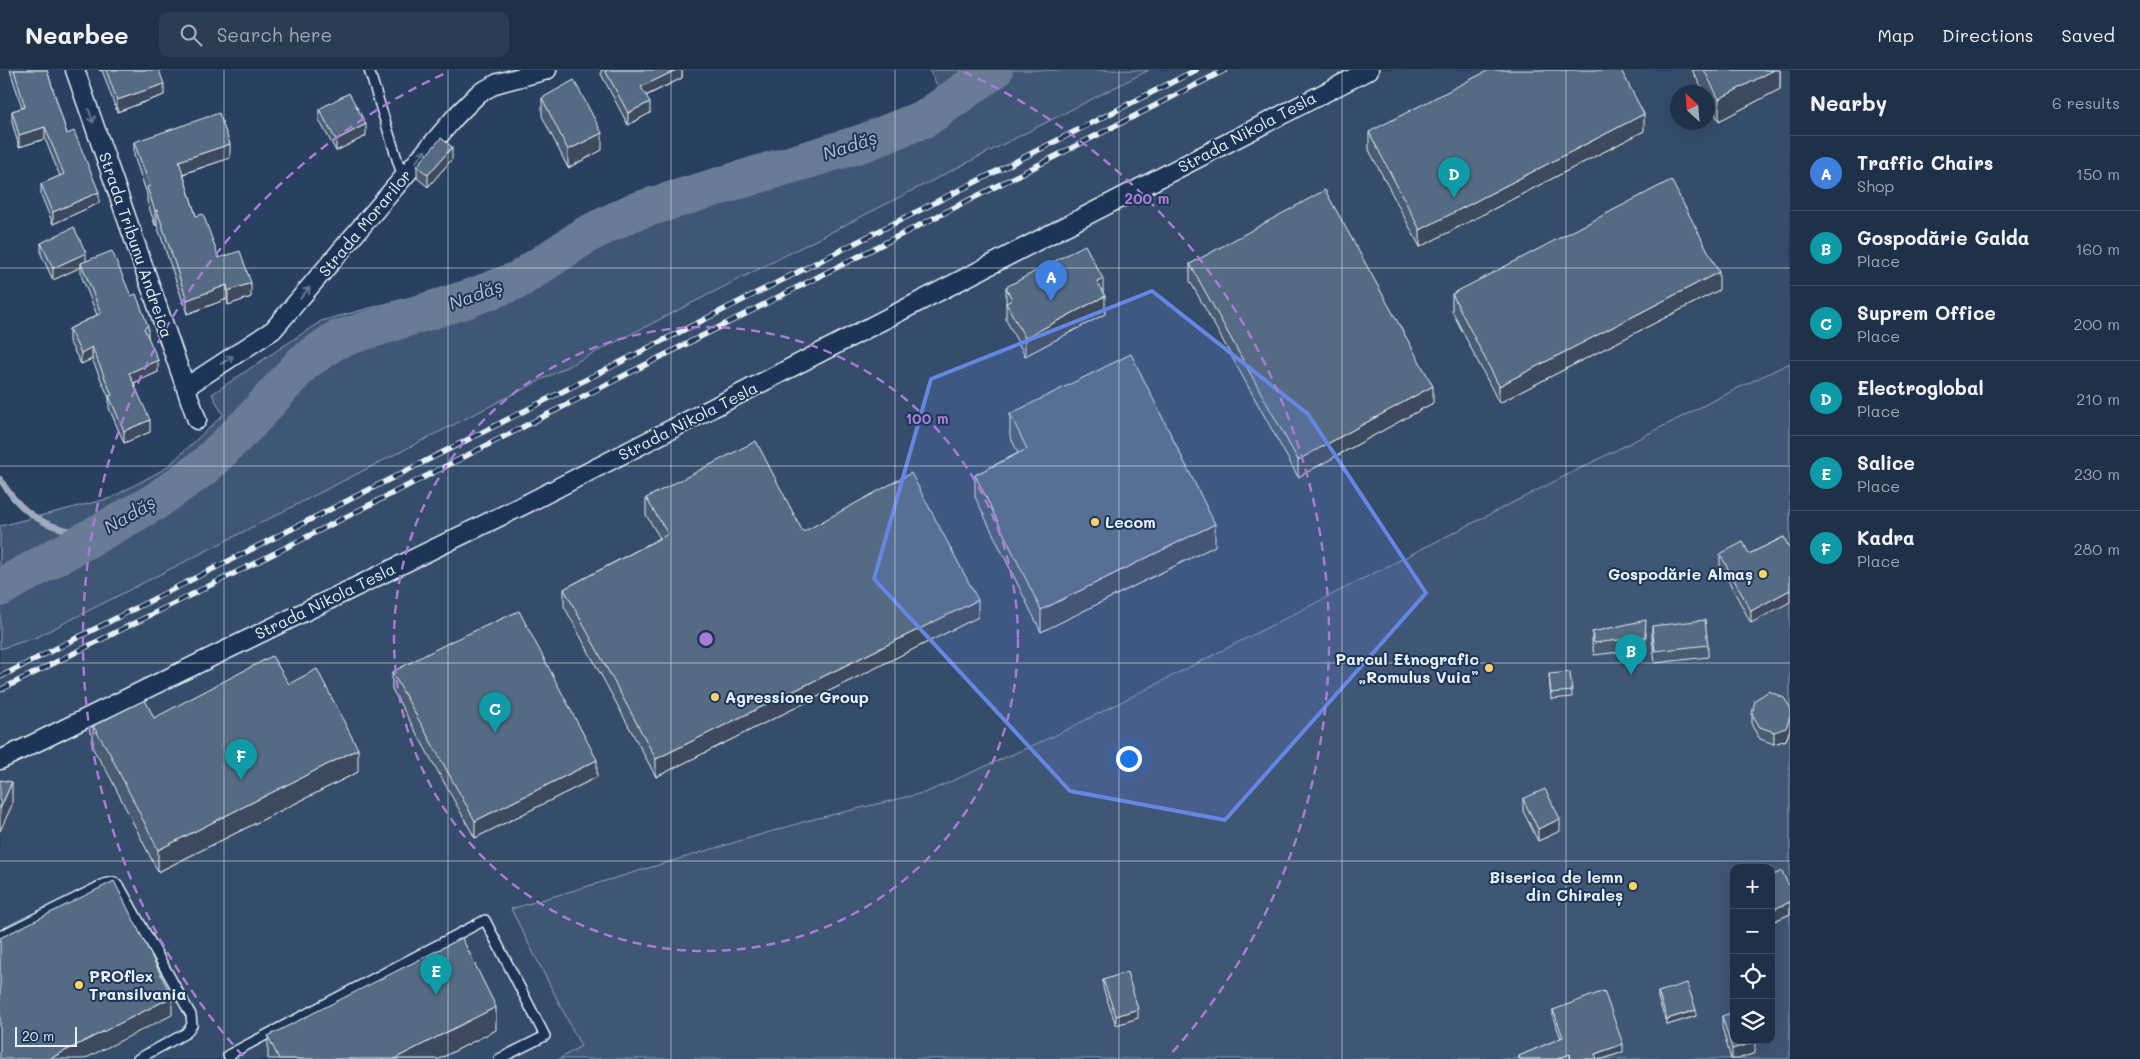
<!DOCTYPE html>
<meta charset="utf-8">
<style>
body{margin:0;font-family:Mali,sans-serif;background:#2c3c53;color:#f1f3f6}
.controls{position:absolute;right:15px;bottom:15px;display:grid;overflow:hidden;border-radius:10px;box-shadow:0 5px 20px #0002}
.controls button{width:45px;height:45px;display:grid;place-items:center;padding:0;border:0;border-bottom:1px solid #3c4b61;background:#1f3049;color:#f1f3f6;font:25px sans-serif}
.compass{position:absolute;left:1670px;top:15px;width:45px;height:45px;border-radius:50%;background:#1f3049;box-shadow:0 5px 20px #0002;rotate:334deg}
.scale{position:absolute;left:15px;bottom:12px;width:62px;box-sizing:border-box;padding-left:5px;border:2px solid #e8f1f8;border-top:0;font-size:14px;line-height:18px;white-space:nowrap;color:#e8f1f8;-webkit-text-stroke:4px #1d3557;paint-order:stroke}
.you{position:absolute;left:1128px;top:688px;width:18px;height:18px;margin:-12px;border:4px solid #fff;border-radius:50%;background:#1a73e8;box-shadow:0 0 0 8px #1a73e833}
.badge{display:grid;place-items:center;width:32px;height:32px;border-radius:50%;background:#95b2f1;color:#fff;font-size:16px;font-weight:700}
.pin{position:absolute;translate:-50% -41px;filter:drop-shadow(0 1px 2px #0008)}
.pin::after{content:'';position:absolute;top:26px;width:18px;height:15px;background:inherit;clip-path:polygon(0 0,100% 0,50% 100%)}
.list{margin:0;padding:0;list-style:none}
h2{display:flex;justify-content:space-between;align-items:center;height:65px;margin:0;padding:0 20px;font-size:21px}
h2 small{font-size:16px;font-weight:400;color:#a1a9b4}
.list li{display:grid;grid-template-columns:32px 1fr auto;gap:15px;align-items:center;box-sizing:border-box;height:75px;padding:0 20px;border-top:1px solid #3c4b61}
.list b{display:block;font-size:19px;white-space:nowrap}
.list p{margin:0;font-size:16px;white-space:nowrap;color:#a1a9b4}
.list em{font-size:16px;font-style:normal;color:#a1a9b4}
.icon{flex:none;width:28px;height:28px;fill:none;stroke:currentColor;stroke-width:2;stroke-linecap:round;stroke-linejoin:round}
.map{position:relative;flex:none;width:1790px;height:989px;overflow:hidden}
header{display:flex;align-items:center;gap:30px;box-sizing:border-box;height:70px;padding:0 25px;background:#1f3049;border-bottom:1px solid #3c4b61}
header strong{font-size:24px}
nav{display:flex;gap:28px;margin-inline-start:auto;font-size:18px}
.search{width:350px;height:45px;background:#2c3c53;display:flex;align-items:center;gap:12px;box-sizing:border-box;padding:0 18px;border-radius:10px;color:#a1a9b4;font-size:19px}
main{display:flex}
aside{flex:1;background:#1f3049}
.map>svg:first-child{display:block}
.built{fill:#364d6b;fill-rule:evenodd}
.green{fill:#415774;stroke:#94a4b6;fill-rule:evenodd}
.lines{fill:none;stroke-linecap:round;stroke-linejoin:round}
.stream{stroke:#9dabbd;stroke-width:6}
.river{stroke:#6b7c95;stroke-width:38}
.lane-casing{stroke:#e8f1f8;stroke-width:12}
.street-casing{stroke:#e8f1f8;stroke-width:21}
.lane{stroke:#1d3557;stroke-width:9}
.street{stroke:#1d3557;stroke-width:18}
.rail-casing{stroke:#e8f1f8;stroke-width:5.5}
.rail{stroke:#1d3557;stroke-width:4;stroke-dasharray:11;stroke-linecap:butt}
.wall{fill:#495b71;stroke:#e8f1f8}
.shaded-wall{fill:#3c4a5c;stroke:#e8f1f8}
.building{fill:#556a83;stroke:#e8f1f8}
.oneway{stroke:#64778f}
.marked{fill:#6487e3;fill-opacity:0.2;stroke:#6487e3;stroke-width:4;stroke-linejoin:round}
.grid{fill:none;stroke:#e8f1f8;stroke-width:1;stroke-opacity:0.55}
.ring{fill:none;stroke:#a77bd6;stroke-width:2.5;stroke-dasharray:9 6}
.poi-dot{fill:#ffd166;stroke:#1d3557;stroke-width:2}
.labels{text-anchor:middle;stroke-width:4;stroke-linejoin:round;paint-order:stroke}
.street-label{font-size:16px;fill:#e8f1f8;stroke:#1d3557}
.poi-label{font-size:16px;font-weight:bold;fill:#e8f1f8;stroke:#1d3557;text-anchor:start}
.water-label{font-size:18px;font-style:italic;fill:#b6c2d0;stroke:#1d3557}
.centre{fill:#a77bd6;stroke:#1d3557;stroke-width:2.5}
.ring-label{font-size:15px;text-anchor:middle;font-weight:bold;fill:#a77bd6;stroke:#1d3557;stroke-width:4;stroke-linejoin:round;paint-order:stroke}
</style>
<header>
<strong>Nearbee</strong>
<div class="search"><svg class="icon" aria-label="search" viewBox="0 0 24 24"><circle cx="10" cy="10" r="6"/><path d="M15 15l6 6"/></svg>Search here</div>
<nav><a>Map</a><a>Directions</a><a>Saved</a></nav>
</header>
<main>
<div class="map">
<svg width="1790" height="989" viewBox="0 0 1790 989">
<rect width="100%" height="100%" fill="#294061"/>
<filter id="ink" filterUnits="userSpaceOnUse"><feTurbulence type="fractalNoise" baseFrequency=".02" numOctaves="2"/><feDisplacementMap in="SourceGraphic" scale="10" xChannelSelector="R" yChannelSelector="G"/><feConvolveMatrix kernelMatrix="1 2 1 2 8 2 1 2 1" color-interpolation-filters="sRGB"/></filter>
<g filter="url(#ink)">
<path class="built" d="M1149,0H1790V293L1742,316L1054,666L927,722L810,750L512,839L582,977L559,989H0V579L37,567ZM1678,22H1708V52H1678Z"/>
<g class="green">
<path d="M929,0H1149L37,567L0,579V456L111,428L166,398L223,345L212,324L321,251L505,202L603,145L671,116L869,58L902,46L942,24Z"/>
<path d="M1790,293V989H559L581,976L511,839L810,750L927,722L1054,666L1742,316ZM1734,798H1771V970H1734Z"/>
</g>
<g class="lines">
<path class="stream" d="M0,409C16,435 35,453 67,460C79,462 94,459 106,458"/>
<path class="river" d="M0,518L153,433L204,397L250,352L304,292L336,270L467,229L518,210L586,165L633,142L863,73L926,48L994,0"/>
<defs>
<g id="lane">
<path d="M369,0L403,108"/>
<path d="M0,866L104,814L114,812L121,819L191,945L192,955L186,963L138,989"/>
<path d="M230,989L228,985L485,850L545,966L499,989"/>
</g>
<g id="street">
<path d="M75,0L197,350"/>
<path d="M186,317L273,260L456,46L479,23L498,13L547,0"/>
<path d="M0,690L530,432L1369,0"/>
</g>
</defs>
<use href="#lane" class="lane-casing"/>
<use href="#street" class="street-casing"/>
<use href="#lane" class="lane"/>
<use href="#street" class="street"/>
<defs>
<g id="rail">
<path d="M0,607L1196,0"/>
<path d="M0,620L275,483L1225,0"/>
</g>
</defs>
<use href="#rail" class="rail-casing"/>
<use href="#rail" class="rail"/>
</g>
<g class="wall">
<path d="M10,0H47L67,64L99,133L53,154L41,125V114L60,106L45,69L19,77L12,52V41L22,38Z"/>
<path d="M99,0H159L164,25L117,42L102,0L100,1Z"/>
<path d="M601,0H682V8L646,26L650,43L628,55L601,4Z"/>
<path d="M1692,0H1780V19L1719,51L1708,30V22H1704Z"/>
<path d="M542,28L602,80L568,98L542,46Z"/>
<path d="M319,39L366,66L336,81L319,50Z"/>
<path d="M1644,61L1420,177L1369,80V62Z"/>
<path d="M134,72L230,88L183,104L196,146L219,188L251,227L228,235L227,229L187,244L157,155H155L147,131V124L134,86Z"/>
<path d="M452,89L428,117L417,108V96Z"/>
<path d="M41,173L86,191L148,267L158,302L134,313L150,362L124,373L109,338V328L92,289L81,294L69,271V259L97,245L81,205V197L53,210L41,184Z"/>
<path d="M1190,194L1433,333L1298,407L1190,211Z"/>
<path d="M1006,217L1103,223L1105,244L1025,286L1006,250Z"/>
<path d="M1719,220L1499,333L1452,241V224Z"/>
<path d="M1010,344L1215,476L1041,562L975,427V405L1018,383L1010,366Z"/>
<path d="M646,428L803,462L978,547L656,707L564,536V519L660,468L646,445Z"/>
<path d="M1784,467L1751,553L1720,495V484H1749Z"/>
<path d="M1652,556L1708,575V587L1655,593L1652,568Z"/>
<path d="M1592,562H1646L1645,579L1594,585L1592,573Z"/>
<path d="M392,602L597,707L475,768L392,619Z"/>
<path d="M1549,604L1572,621V627L1551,629Z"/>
<path d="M289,614L358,702L158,802L109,705L93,679V656L154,648Z"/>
<path d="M1790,637V659L1786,670L1774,674L1760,669L1752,656V644Z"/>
<path d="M1523,729L1560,761L1538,771L1523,741Z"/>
<path d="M1771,806L1790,819V844L1772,852L1771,850Z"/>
<path d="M1103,910L1138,948L1116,955L1103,918Z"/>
<path d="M1658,922L1696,946L1667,955L1658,928Z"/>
<path d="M1553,940L1623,982L1603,989H1519V986L1561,968L1553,948Z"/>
<path d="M1722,946L1755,983L1738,989H1731L1722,957Z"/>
<path d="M496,960L439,989H268V966Z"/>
</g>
<g class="shaded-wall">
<path d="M676,0H682V8L641,28V17Z"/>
<path d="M1774,0H1780V19L1719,51V29Z"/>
<path d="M164,14V25L117,42V30Z"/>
<path d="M650,32V43L628,55V43Z"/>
<path d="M1644,44V61L1420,177V160Z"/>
<path d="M366,54V66L336,81V70Z"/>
<path d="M45,57V69L19,77V65Z"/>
<path d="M602,63V80L568,98V80Z"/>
<path d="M230,74V88L179,105V91Z"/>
<path d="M452,77V89L428,117V105Z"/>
<path d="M99,122V133L53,154V142Z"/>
<path d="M157,140V155H155V141Z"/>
<path d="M86,183V194L81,193V197L53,210V198Z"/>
<path d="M1719,202V220L1499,333V316Z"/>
<path d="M1103,209V226L1097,212Z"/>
<path d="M251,213V227L228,235V221Z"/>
<path d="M227,215V229L187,244V230Z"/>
<path d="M1105,226V244L1025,286V268Z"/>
<path d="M148,256V268L144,258Z"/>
<path d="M92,277V289L81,294V283Z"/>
<path d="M158,290V302L129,315V303Z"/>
<path d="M1433,316V333L1298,407V390Z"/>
<path d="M150,350V362L124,373V361Z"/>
<path d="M1215,454V476L1041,562V540Z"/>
<path d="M1790,520V532L1751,553V541Z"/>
<path d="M978,530V547L656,707V689Z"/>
<path d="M1790,647V659L1786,670L1774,674V662Z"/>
<path d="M358,679V702L158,802V780Z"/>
<path d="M597,690V707L475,768V751Z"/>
<path d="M12,712V735L0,761V739Z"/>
<path d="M1560,749V761L1538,771V759Z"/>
<path d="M1790,832V844L1772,852V840Z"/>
<path d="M172,927V945L84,989H49Z"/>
<path d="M496,937V960L439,989H394Z"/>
<path d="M1138,939V948L1116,955V946Z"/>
<path d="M1696,940V946L1667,955V949Z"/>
<path d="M1755,972V983L1738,989H1732V979Z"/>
<path d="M1623,974V982L1603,989H1595V984Z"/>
<path d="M1570,984V989H1557Z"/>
</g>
<g class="building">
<path d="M14,0H47L67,64L74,61L99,122L53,142L41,114L64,104L45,57L19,65L12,41L25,37Z"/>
<path d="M106,0H159L164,14L117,30Z"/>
<path d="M605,0H676L641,17L650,32L628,43Z"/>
<path d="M1489,0H1621L1644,44L1420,160L1369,62Z"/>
<path d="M1704,0H1774L1719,29Z"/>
<path d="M574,10L602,63L568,80L542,28Z"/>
<path d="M349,23L366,54L336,70L319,39Z"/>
<path d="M219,43L230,74L179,91L196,146L203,144L219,188L240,181L251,213L228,221L227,215L187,230L157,140L155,141L147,117L150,116L134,72Z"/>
<path d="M441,68L452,77L428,105L417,96Z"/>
<path d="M1671,110L1719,202L1499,316L1452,224Z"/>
<path d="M1325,120L1433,316L1298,390L1190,194Z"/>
<path d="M74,157L86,183L53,198L41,173Z"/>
<path d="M1085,175L1103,209L1097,212L1105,226L1025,268L1006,233L1012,230L1006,217Z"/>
<path d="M112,181L131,226L136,224L148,256L144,258L158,290L129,303L150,350L124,361L109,326L112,325L92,277L81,283L69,259L101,243L81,193Z"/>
<path d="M1131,284L1215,454L1041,540L975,405L1027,379L1010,344Z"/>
<path d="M756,371L803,462L911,403L978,530L656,689L564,519L668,464L646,428Z"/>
<path d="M1784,467L1790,480V520L1751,541L1720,484L1743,472L1749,484Z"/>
<path d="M519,541L597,690L475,751L392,602L452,571Z"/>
<path d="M1646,550L1645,567L1594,573L1592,562Z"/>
<path d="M1705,550L1708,575L1655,581L1652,556Z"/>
<path d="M272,586L289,614L317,599L358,679L158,780L109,682L93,656L145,630L154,648Z"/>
<path d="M1570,602L1572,621L1551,623L1549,604Z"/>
<path d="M1769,621L1784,628L1790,637V647L1786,658L1774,662L1760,657L1752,644L1755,630Z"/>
<path d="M0,710L12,712L0,739Z"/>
<path d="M1545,719L1560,749L1538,759L1523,729Z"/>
<path d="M1782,801L1790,819V832L1772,840L1771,838V806Z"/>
<path d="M114,811L172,927L49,989H0V868Z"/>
<path d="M462,868L496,937L394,989H279L268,966Z"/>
<path d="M1127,902L1138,939L1116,946L1103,910Z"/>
<path d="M1687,913L1696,940L1667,949L1658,922Z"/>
<path d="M1604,921L1623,974L1595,984L1597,989H1571L1570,984L1557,989H1520L1519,986L1563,967L1553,940Z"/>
<path d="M1734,942V970H1755V972L1732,979L1722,946Z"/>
</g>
<defs><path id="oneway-shaft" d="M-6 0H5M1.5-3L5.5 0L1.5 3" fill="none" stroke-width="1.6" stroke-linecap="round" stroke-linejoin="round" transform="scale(1.25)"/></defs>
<g class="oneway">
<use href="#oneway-shaft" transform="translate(91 46) rotate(71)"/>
<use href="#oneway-shaft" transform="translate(421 86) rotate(-50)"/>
<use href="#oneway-shaft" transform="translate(305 223) rotate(-50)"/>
<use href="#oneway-shaft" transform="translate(227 290) rotate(-33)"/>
</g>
</g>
<path class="marked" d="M1152,221L1308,344L1426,523L1225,750L1070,721L874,509L931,309Z"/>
<path class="grid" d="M224,0V989M448,0V989M671,0V989M895,0V989M1119,0V989M1342,0V989M1566,0V989M0,198H1790M0,396H1790M0,593H1790M0,791H1790"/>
<g class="ring">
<circle cx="706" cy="569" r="312"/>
<path d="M243 986A623 623 0 0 1 448 2M964 2A623 623 0 0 1 1169 986"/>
</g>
<g class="poi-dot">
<circle cx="1095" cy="452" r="5"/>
<circle cx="1763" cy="504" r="5"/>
<circle cx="1489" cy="598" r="5"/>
<circle cx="715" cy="627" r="5"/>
<circle cx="1633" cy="816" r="5"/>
<circle cx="79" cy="915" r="5"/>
</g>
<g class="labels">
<g class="street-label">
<text transform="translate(1247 62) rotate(-28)" y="6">Strada Nikola Tesla</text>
<text transform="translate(365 153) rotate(-50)" y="6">Strada Morarilor</text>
<text transform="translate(136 175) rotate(71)" y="6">Strada Tribunu Andreica</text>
<text transform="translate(688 351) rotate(-27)" y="6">Strada Nikola Tesla</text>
<text transform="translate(325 531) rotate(-26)" y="6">Strada Nikola Tesla</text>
</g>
<g class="poi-label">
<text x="1105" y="458">Lecom</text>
<text x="1753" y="510" text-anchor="end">Gospodărie Almaș</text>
<text x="1479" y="595" text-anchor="end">Parcul Etnografic<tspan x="1479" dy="18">„Romulus Vuia”</tspan></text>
<text x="725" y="633">Agressione Group</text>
<text x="1623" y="813" text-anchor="end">Biserica de lemn<tspan x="1623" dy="18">din Chiraleș</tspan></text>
<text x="89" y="912">PROflex<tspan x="89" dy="18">Transilvania</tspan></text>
</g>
<g class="water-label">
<text transform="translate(850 76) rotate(-18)" y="6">Nadăș</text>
<text transform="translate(476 225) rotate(-20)" y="6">Nadăș</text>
<text transform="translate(130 445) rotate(-30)" y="6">Nadăș</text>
</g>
</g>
<circle cx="706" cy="569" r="8" class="centre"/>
<g class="ring-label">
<text x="1147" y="134">200 m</text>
<text x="927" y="354">100 m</text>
</g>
</svg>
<div class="controls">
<button>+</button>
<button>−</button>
<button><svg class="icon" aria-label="locate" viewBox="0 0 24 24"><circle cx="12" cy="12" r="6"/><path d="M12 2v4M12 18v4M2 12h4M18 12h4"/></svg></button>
<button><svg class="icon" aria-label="layers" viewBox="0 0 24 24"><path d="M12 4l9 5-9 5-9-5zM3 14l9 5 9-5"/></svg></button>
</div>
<svg class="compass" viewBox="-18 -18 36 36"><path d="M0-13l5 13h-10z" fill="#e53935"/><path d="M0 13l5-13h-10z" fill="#a1a9b4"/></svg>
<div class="scale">20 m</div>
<div class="you"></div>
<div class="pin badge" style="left:1051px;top:231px;background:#3f7fe0">A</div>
<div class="pin badge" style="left:1631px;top:605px;background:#0f9aa8">B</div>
<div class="pin badge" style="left:495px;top:663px;background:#0f9aa8">C</div>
<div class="pin badge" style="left:1454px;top:128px;background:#0f9aa8">D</div>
<div class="pin badge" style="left:436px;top:925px;background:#0f9aa8">E</div>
<div class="pin badge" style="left:241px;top:710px;background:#0f9aa8">F</div>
</div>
<aside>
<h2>Nearby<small>6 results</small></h2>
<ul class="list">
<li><span class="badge" style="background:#3f7fe0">A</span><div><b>Traffic Chairs</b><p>Shop</p></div><em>150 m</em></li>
<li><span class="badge" style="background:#0f9aa8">B</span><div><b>Gospodărie Galda</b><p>Place</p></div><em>160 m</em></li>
<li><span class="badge" style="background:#0f9aa8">C</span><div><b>Suprem Office</b><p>Place</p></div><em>200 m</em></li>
<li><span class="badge" style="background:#0f9aa8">D</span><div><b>Electroglobal</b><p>Place</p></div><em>210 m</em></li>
<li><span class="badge" style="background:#0f9aa8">E</span><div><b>Salice</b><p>Place</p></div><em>230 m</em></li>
<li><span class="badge" style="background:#0f9aa8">F</span><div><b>Kadra</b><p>Place</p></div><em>280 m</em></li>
</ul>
</aside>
</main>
